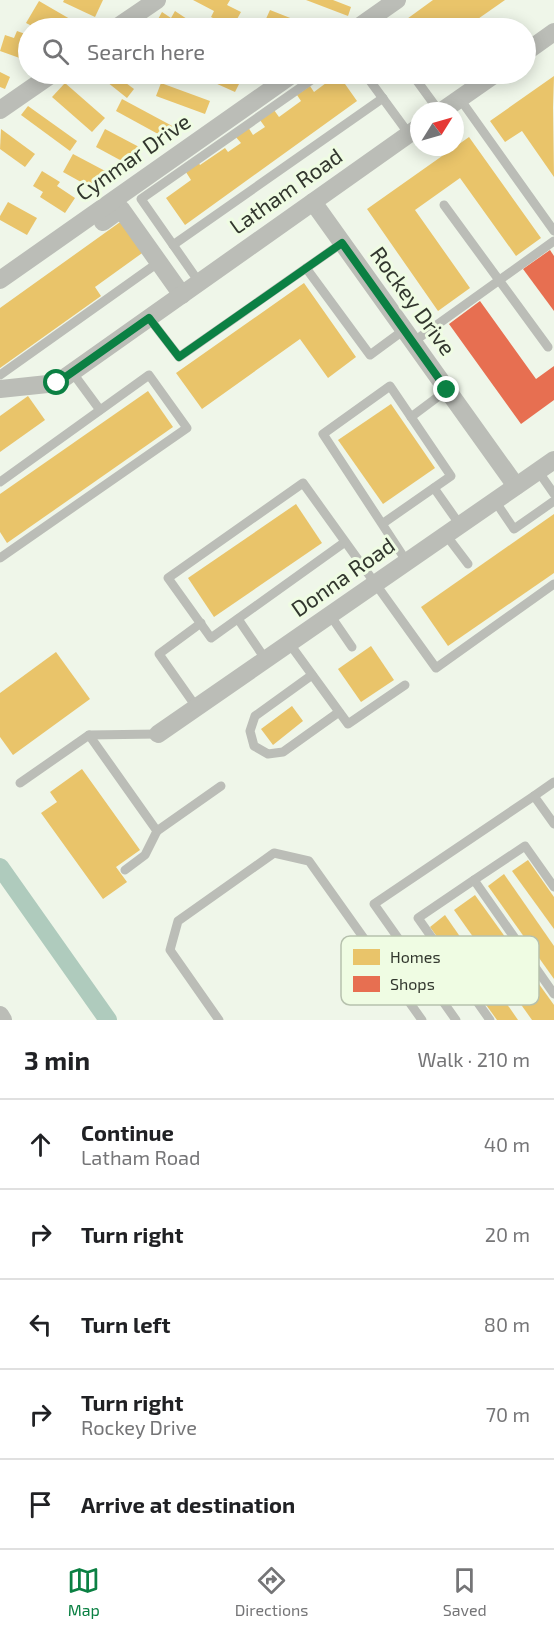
<!DOCTYPE html>
<meta charset="utf-8">
<style>
body{margin:0;font-family:"Exo 2",sans-serif;background:#f6f6f6;color:#202124}
.compass{position:absolute;left:410px;top:102px;width:54px;height:54px;border-radius:50%;background:#fff;box-shadow:0 3px 15px #0003;rotate:53deg}
.stop{position:absolute;width:18px;height:18px;margin:-14px;border:4px solid #0b8043;border-radius:50%;background:#fff}
.stop.end{background:#0b8043;border-color:#fff;box-shadow:0 2px 6px #0008}
.list{margin:0;padding:0;list-style:none}
h2{display:flex;justify-content:space-between;align-items:center;height:78px;margin:0;padding:0 24px;font-size:26px}
h2 small{font-size:20px;font-weight:400;color:#757577}
.list li{display:grid;grid-template-columns:39px 1fr auto;gap:18px;align-items:center;box-sizing:border-box;height:90px;padding:0 24px;border-top:2px solid #e0e0e0}
.list b{display:block;font-size:22px;white-space:nowrap}
.list p{margin:0;font-size:20px;white-space:nowrap;color:#757577}
.list em{font-size:20px;font-style:normal;color:#757577}
.icon{flex:none;width:33px;height:33px;fill:none;stroke:currentColor;stroke-width:2;stroke-linecap:round;stroke-linejoin:round}
.map{position:relative;flex:none;width:554px;height:1020px;overflow:hidden}
.search{position:absolute;background:#fff;box-shadow:0 3px 15px #0003;left:18px;right:18px;top:18px;height:66px;display:flex;align-items:center;gap:15px;box-sizing:border-box;padding:0 21px;border-radius:33px;color:#757577;font-size:22px}
.sheet{height:528px;background:#fff}
nav{display:flex;justify-content:space-around;align-items:center;box-sizing:border-box;height:84px;border-top:2px solid #e0e0e0;background:#fff;font-size:16px;color:#757577}
nav a{display:grid;justify-items:center;gap:3px}
nav .on{color:#0b8043}
.map>svg:first-child{display:block}
.homes{fill:#e9c46a}
.shops{fill:#e76f51}
.lines{fill:none;stroke-linecap:round;stroke-linejoin:round}
.canal{stroke:#afcbbd;stroke-width:18}
.service{stroke:#bbbdb7;stroke-width:9}
.minor{stroke:#bbbdb7;stroke-width:18}
.route{stroke:#0b8043;stroke-width:8}
.labels{text-anchor:middle;stroke-width:6;stroke-linejoin:round;paint-order:stroke}
.street-label{font-size:22px;fill:#32372e;stroke:#effce3}
.key{fill:#effce3;stroke:#b6c1ad;stroke-width:1.5}
.key-label{font-size:16px;fill:#32372e}
</style>
<div class="map">
<svg width="554" height="1020" viewBox="0 0 554 1020">
<rect width="100%" height="100%" fill="#eff6e9"/>
<g class="homes">
<path d="M64,0H103L95,17L63,2Z"/>
<path d="M193,0H230L227,5L241,12L232,28L211,17L214,11Z"/>
<path d="M306,0H333L351,7L348,16Z"/>
<path d="M433,0H505L465,28H404L400,24Z"/>
<path d="M39,1L70,19L64,28H36L26,23Z"/>
<path d="M270,10L308,25L307,28H279V26L265,21Z"/>
<path d="M175,11L193,23L189,28H169L157,21L162,12L171,18Z"/>
<path d="M17,31L28,35V61L0,51L5,35L14,38Z"/>
<path d="M0,72L10,77L5,89L0,87Z"/>
<path d="M97,74H114L134,89L127,98Z"/>
<path d="M195,74H236L243,76L235,92Z"/>
<path d="M338,74L357,101L185,225L166,198L191,180L184,169L197,160L200,165L225,148L228,152L241,143L235,136L248,127L253,135L265,127L260,120L274,110L279,117L301,101L297,95L310,86L314,92Z"/>
<path d="M554,76L553,107L554,177L522,131L505,142L490,121Z"/>
<path d="M65,83L105,118L92,132L52,97Z"/>
<path d="M161,83L210,101L205,114L156,96Z"/>
<path d="M122,99L176,128L169,140L116,111Z"/>
<path d="M28,106L77,141L70,151L21,115Z"/>
<path d="M1,129L35,154L25,167L0,149Z"/>
<path d="M105,129L141,148L131,166L96,147Z"/>
<path d="M469,137L541,238L516,256L460,178L415,210L470,288L438,311L367,209Z"/>
<path d="M73,154L109,173L99,192L63,172Z"/>
<path d="M42,171L60,182L57,186L75,198L65,213L40,197L43,192L33,186Z"/>
<path d="M8,202L37,218L27,235L0,220V216Z"/>
<path d="M123,220L145,251L95,287L101,296L0,368V308Z"/>
<path d="M304,283L356,357L328,378L300,339L202,409L176,373Z"/>
<path d="M148,391L173,427L7,543L0,532V494Z"/>
<path d="M28,396L45,420L0,452V416Z"/>
<path d="M391,404L435,468L383,504L338,440Z"/>
<path d="M296,504L322,543L214,617L188,578Z"/>
<path d="M554,514V573L448,646L421,607Z"/>
<path d="M371,646L394,680L361,702L338,669Z"/>
<path d="M56,652L90,699L13,755L0,737V693Z"/>
<path d="M292,706L303,721L273,745L261,729Z"/>
<path d="M82,769L140,850L116,867L127,882L103,899L41,813L57,802L50,792Z"/>
<path d="M528,860L554,897V929L512,871Z"/>
<path d="M504,874L554,946V979L488,886Z"/>
<path d="M475,895L554,1005V1020H532L454,910Z"/>
<path d="M445,915L518,1020H497L430,927Z"/>
</g>
<g class="shops">
<path d="M550,250L554,256V311L523,269Z"/>
<path d="M480,301L536,379L554,366V400L521,424L449,324Z"/>
</g>
<g class="lines">
<path class="canal" d="M0,867L108,1020"/>
<g class="service">
<path d="M365,74L409,134"/>
<path d="M412,74L439,111"/>
<path d="M460,99L554,231"/>
<path d="M444,205L548,347"/>
<path d="M173,245L383,98"/>
<path d="M306,268L370,355L404,330"/>
<path d="M199,282L141,199L320,74"/>
<path d="M149,318L179,357L342,243"/>
<path d="M413,342L554,241"/>
<path d="M72,372L100,410"/>
<path d="M0,375L159,262"/>
<path d="M411,417L447,390"/>
<path d="M538,471L554,494"/>
<path d="M0,482L149,375L187,428L0,558"/>
<path d="M434,488L460,525"/>
<path d="M495,501L514,529L554,501"/>
<path d="M382,524L451,476L390,386L323,434L407,562"/>
<path d="M446,535L468,564"/>
<path d="M345,542L211,638L168,578L303,483L436,668L554,584"/>
<path d="M330,615L352,647"/>
<path d="M238,619L266,660"/>
<path d="M289,643L348,724L405,685"/>
<path d="M312,675L255,716L250,731L254,746L268,754L283,752L339,712"/>
<path d="M197,708L159,654L201,623"/>
<path d="M89,735L157,831L145,855L125,870"/>
<path d="M554,782L534,796L554,824"/>
<path d="M20,783L89,735L158,734"/>
<path d="M157,831L221,786"/>
<path d="M474,880L418,918L490,1020"/>
<path d="M554,887L525,846L474,880L554,994"/>
<path d="M219,1020L170,950L178,921L274,853L309,861L422,1020"/>
<path d="M456,1020L374,904L534,796"/>
</g>
<g class="minor">
<path d="M116,28L157,0"/>
<path d="M357,28L397,0"/>
<path d="M526,52L554,32"/>
<path d="M0,110L52,74"/>
<path d="M442,111L495,74"/>
<path d="M313,202L516,486"/>
<path d="M103,222L121,209L182,295"/>
<path d="M0,280L293,74"/>
<path d="M0,389L57,383L419,127"/>
<path d="M158,734L554,460"/>
<path d="M0,1015L3,1020"/>
</g>
</g>
<g class="lines">
<path class="route" d="M57,383L149,318L179,357L342,243L447,390"/>
</g>
<g class="labels">
<g class="street-label">
<text transform="translate(133 157) rotate(-35)" y="8">Cynmar Drive</text>
<text transform="translate(286 191) rotate(-35)" y="8">Latham Road</text>
<text transform="translate(413 301) rotate(54)" y="8">Rockey Drive</text>
<text transform="translate(343 577) rotate(-35)" y="8">Donna Road</text>
</g>
</g>
<rect x="341" y="936" width="198" height="69" rx="9" class="key"/>
<rect x="353" y="949" width="27" height="16" fill="#e9c46a"/>
<rect x="353" y="976" width="27" height="16" fill="#e76f51"/>
<g class="key-label">
<text x="390" y="963">Homes</text>
<text x="390" y="990">Shops</text>
</g>
</svg>
<svg class="compass" viewBox="-18 -18 36 36"><path d="M0-13l5 13h-10z" fill="#e53935"/><path d="M0 13l5-13h-10z" fill="#757577"/></svg>
<div class="stop" style="left:57px;top:383px"></div>
<div class="stop end" style="left:447px;top:390px"></div>
<div class="search"><svg class="icon" aria-label="search" viewBox="0 0 24 24"><circle cx="10" cy="10" r="6"/><path d="M15 15l6 6"/></svg>Search here</div>
</div>
<section class="sheet">
<h2>3 min<small>Walk · 210 m</small></h2>
<ul class="list">
<li><svg class="icon" aria-label="ahead" viewBox="0 0 24 24"><path d="M12 20V5M6 11l6-6 6 6"/></svg><div><b>Continue</b><p>Latham Road</p></div><em>40 m</em></li>
<li><svg class="icon" aria-label="right" viewBox="0 0 24 24"><path d="M7 20v-9h11M14 6l5 5-5 5"/></svg><div><b>Turn right</b></div><em>20 m</em></li>
<li><svg class="icon" aria-label="left" viewBox="0 0 24 24"><path d="M17 20v-9H6M10 6l-5 5 5 5"/></svg><div><b>Turn left</b></div><em>80 m</em></li>
<li><svg class="icon" aria-label="right" viewBox="0 0 24 24"><path d="M7 20v-9h11M14 6l5 5-5 5"/></svg><div><b>Turn right</b><p>Rockey Drive</p></div><em>70 m</em></li>
<li><svg class="icon" aria-label="arrive" viewBox="0 0 24 24"><path d="M6 21V4h12l-3 4 3 4H6"/></svg><div><b>Arrive at destination</b></div></li>
</ul>
</section>
<nav>
<a class="on"><svg class="icon" aria-label="map" viewBox="0 0 24 24"><path d="M3 6l6-2 6 2 6-2v14l-6 2-6-2-6 2zM9 4v14M15 6v14"/></svg>Map</a>
<a><svg class="icon" aria-label="directions" viewBox="0 0 24 24"><path d="M12 3l9 9-9 9-9-9zM9 14v-3h6M13 9l2 2-2 2"/></svg>Directions</a>
<a><svg class="icon" aria-label="saved" viewBox="0 0 24 24"><path d="M7 4h10v16l-5-4-5 4z"/></svg>Saved</a>
</nav>
